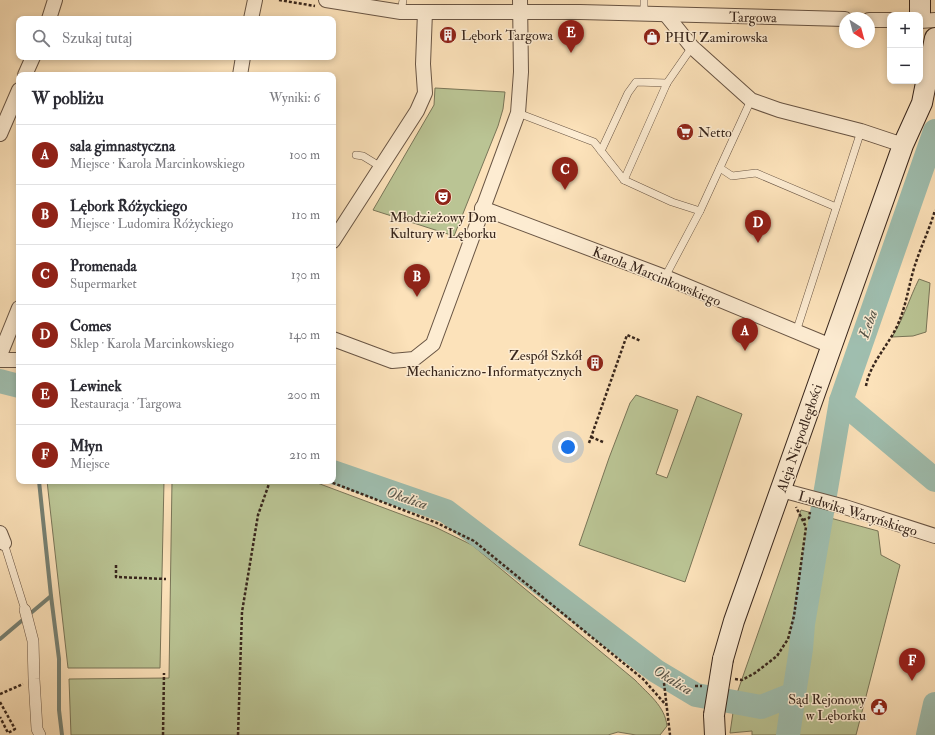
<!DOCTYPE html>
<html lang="pl">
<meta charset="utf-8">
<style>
body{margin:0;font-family:"IM FELL Double Pica",serif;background:#f7f7f7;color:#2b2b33}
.controls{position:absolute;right:12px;top:12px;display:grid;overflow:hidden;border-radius:8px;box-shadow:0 2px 6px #0003}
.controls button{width:36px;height:36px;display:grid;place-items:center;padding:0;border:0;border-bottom:1px solid #e1e1e2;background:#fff;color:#2b2b33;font:20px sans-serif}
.compass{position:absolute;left:839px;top:12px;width:36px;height:36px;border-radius:50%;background:#fff;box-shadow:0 2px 6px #0003;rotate:144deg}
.you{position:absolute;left:568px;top:447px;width:14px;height:14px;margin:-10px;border:3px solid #fff;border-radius:50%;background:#1a73e8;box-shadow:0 0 0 6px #1a73e833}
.badge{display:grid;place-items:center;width:26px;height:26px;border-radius:50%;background:#8f2418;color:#fff;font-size:13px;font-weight:700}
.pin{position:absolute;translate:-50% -33px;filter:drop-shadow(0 1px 2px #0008)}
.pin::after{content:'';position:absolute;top:21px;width:14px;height:12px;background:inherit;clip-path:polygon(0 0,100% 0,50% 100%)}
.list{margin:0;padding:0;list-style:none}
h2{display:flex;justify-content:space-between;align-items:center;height:52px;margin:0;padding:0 16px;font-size:17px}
h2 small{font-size:13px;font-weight:400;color:#7c7c81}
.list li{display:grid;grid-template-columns:26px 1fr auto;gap:12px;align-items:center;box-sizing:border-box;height:60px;padding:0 16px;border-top:1px solid #e1e1e2}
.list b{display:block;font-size:15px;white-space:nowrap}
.list p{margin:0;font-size:13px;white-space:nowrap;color:#7c7c81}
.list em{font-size:13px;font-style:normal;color:#7c7c81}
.icon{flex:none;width:22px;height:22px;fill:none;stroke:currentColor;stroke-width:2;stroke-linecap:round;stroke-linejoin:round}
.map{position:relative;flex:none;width:935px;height:735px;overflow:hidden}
.search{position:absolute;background:#fff;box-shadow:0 2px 6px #0003;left:16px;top:16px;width:320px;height:44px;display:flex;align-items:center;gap:10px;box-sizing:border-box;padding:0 14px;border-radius:8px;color:#7c7c81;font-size:15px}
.panel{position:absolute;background:#fff;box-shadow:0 2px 6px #0003;left:16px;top:72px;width:320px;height:412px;border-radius:8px}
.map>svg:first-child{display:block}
.green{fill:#bac494;stroke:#797558}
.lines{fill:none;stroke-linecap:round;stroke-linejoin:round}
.stream{stroke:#768174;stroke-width:4}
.river{stroke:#9fbeaf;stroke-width:24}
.service-casing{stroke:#695544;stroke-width:8}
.pedestrian-casing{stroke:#695544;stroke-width:12}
.minor-casing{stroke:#695544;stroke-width:16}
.secondary-casing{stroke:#38261c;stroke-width:22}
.path{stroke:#38261c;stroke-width:2.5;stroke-dasharray:3 2;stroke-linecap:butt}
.service{stroke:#fdecd2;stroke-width:7}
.pedestrian{stroke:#fdecd2;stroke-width:11}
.minor{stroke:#fdecd2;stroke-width:14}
.secondary{stroke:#fdecd2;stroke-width:20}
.secondary-bridge-casing{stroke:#38261c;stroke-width:22;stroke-linecap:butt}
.secondary-bridge{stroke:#fdecd2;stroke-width:20}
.labels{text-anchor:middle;stroke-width:3;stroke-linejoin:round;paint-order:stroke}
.street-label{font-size:14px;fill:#38261c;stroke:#fdecd2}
.poi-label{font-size:14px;fill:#38261c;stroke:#fdecd2;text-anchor:start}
.water-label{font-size:15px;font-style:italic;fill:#575448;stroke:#fdecd2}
</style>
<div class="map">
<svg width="935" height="735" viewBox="0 0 935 735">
<rect width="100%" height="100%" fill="#fce2ba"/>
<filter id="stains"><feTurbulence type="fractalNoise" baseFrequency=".005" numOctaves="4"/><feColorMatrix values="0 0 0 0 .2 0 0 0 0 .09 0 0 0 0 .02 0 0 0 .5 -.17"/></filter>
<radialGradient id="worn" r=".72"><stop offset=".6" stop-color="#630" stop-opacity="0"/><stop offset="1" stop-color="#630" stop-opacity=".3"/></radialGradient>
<g class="green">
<path d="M435,88L505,92L503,109L498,126L454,236L373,210L434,105Z"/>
<path d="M919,279L930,283L926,332L913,336L892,337C904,318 909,299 919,279Z"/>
<path d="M636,395L678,410L656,474L667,478L697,396L742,414L685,582L579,545L609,458L630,403Z"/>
<path d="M47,481H164L160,668H68Z"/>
<path d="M172,481H312L435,527L472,545L635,680C648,694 665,706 667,726L660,735H636L618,732L608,735H71L69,679L169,678Z"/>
<path d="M801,510L878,531L881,555L900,565L856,735H752V731L730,733L735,699Z"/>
</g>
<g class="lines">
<g class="stream">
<path d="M51,596L59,659V710L62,735"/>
<path d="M0,639L51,596L39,481"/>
</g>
<g class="river">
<path d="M935,131L841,401L935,480"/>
<path d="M0,381L19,386"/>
<path d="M333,472L446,511L656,671L696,695L761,707L794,694L801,649L803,624L841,401"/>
<path d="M788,735L794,694"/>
<path d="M928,735L935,704"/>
</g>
<defs>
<g id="service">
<path d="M401,12L403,0"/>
<path d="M644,15V0"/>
<path d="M518,113L594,142L624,180L672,202L700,211"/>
<path d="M601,151L628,93L636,82L667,83"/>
<path d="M356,155L363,156L381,167"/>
<path d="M720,168L732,176L756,173L836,207"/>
<path d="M624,180L667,83L692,47"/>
<path d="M665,277L700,211L751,100"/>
<path d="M796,332L861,131"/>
<path d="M4,543L25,610"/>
</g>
<path id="pedestrian" d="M25,610L33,641L34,679L37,729L40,735"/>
<g id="minor">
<path d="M326,0L401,12H580L845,19"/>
<path d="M667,16L692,47L751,100L779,110L861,131L903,145"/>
<path d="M49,19L55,0"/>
<path d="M251,19L255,0"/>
<path d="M869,20H890"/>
<path d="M920,21L935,20"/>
<path d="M25,75L33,57"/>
<path d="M240,75L243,57"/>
<path d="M0,134L19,90"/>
<path d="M482,208L665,277L831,346"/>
<path d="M333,241L417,111L425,93L423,64L425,12"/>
<path d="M333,339L392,361L414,359L433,344L518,113L521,72L520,0"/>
<path d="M0,355L19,308"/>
<path d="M0,360H19"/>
<path d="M781,490L845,507L935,536"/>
<path d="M0,533L4,543"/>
</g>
<g id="secondary">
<path d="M920,15V0"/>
<path d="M723,659L734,621L903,145L922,103L935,38"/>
<path d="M714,715L715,735"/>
</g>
</defs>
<use href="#service" class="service-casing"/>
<use href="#pedestrian" class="pedestrian-casing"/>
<use href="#minor" class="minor-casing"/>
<use href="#secondary" class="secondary-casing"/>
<g class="path">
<path d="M279,0L315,6"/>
<path d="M866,386C870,363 889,345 898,324C907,304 909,282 916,262C922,244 930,228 935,210"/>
<path d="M591,437L603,442"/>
<path d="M589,443L627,335L641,341"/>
<path d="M328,481L437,523L474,541L643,679L666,705"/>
<path d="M803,520L809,518L810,512"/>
<path d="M116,565V577L166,579"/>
<path d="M735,679L742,680L755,673L777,656L788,639L794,616L806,527L796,507"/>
<path d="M664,683L670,735"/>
<path d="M695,686H702"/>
<path d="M0,694L23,684"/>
<path d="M0,702L15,729L8,733L0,717"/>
<path d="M163,735L164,673"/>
<path d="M238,735L242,612L258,515L270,481"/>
</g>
<use href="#service" class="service"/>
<use href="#pedestrian" class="pedestrian"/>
<use href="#minor" class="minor"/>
<use href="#secondary" class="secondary"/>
<defs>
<path id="secondary-bridge" d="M714,715L723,659"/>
</defs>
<use href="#secondary-bridge" class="secondary-bridge-casing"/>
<use href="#secondary-bridge" class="secondary-bridge"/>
</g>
<defs>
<symbol id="building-disc" viewBox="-11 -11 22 22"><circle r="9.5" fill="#8f2418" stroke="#fdecd2"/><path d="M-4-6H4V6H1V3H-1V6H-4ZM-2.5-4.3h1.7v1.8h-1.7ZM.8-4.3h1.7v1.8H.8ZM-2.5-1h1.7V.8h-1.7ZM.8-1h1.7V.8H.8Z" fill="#fff"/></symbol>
<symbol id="shop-disc" viewBox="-11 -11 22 22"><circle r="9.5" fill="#8f2418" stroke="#fdecd2"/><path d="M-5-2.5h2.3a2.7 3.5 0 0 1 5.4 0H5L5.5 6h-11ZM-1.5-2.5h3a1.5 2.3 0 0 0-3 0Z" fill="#fff"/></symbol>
<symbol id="supermarket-disc" viewBox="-11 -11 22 22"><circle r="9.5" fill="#8f2418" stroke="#fdecd2"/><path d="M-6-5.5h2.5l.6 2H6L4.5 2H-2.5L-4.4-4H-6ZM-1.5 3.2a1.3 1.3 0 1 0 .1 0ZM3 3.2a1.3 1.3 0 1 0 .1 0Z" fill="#fff"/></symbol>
<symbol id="theatre-disc" viewBox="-11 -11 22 22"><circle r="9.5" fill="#8f2418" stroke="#fdecd2"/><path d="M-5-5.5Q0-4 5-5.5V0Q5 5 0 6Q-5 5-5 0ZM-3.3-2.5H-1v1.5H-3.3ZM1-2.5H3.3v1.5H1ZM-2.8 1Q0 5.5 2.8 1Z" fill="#fff"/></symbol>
<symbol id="civic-disc" viewBox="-11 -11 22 22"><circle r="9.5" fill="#8f2418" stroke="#fdecd2"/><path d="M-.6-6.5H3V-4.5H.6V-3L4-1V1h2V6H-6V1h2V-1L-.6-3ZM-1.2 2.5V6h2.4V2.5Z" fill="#fff"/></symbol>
</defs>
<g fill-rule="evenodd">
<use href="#building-disc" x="438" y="25" width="20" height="20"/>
<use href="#shop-disc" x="642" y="27" width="20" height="20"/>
<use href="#supermarket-disc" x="675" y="122" width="20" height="20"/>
<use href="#theatre-disc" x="433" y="187" width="20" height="20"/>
<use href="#building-disc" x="585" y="353" width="20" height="20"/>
<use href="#civic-disc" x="869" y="697" width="20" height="20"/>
</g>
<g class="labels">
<g class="street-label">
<text transform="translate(753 17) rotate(1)" y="5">Targowa</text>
<text transform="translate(657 276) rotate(22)" y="5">Karola Marcinkowskiego</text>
<text transform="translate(799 438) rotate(-71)" y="5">Aleja Niepodległości</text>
<text transform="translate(858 513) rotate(17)" y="5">Ludwika Waryńskiego</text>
</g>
<g class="poi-label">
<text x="461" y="40">Lębork Targowa</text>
<text x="665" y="42">PHU Zamirowska</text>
<text x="698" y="137">Netto</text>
<text x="443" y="222" text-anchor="middle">Młodzieżowy Dom<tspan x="443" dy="16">Kultury w Lęborku</tspan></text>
<text x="582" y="360" text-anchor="end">Zespół Szkół<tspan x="582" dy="16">Mechaniczno-Informatycznych</tspan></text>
<text x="866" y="704" text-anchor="end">Sąd Rejonowy<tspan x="866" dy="16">w Lęborku</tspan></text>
</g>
<g class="water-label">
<text transform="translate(868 324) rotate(-71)" y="5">Łeba</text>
<text transform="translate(407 498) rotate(19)" y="5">Okalica</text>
<text transform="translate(673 680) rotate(31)" y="5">Okalica</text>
</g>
</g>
<rect width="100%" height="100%" filter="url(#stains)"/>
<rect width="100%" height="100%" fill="url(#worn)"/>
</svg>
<div class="controls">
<button>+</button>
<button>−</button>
</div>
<svg class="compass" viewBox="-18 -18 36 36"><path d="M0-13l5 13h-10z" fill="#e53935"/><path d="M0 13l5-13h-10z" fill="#7c7c81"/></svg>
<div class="you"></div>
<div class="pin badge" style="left:745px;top:351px">A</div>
<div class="pin badge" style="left:417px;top:297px">B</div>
<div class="pin badge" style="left:565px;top:190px">C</div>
<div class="pin badge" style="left:758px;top:243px">D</div>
<div class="pin badge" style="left:571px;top:53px">E</div>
<div class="pin badge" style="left:912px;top:681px">F</div>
<div class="search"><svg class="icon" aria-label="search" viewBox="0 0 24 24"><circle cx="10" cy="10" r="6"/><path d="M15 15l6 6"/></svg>Szukaj tutaj</div>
<section class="panel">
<h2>W pobliżu<small>Wyniki: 6</small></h2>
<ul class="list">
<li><span class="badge">A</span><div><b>sala gimnastyczna</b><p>Miejsce · Karola Marcinkowskiego</p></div><em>100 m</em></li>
<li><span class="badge">B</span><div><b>Lębork Różyckiego</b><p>Miejsce · Ludomira Różyckiego</p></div><em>110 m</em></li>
<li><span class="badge">C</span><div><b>Promenada</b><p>Supermarket</p></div><em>130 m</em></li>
<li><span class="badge">D</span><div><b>Comes</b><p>Sklep · Karola Marcinkowskiego</p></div><em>140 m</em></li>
<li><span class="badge">E</span><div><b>Lewinek</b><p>Restauracja · Targowa</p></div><em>200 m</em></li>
<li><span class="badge">F</span><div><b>Młyn</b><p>Miejsce</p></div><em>210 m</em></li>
</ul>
</section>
</div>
